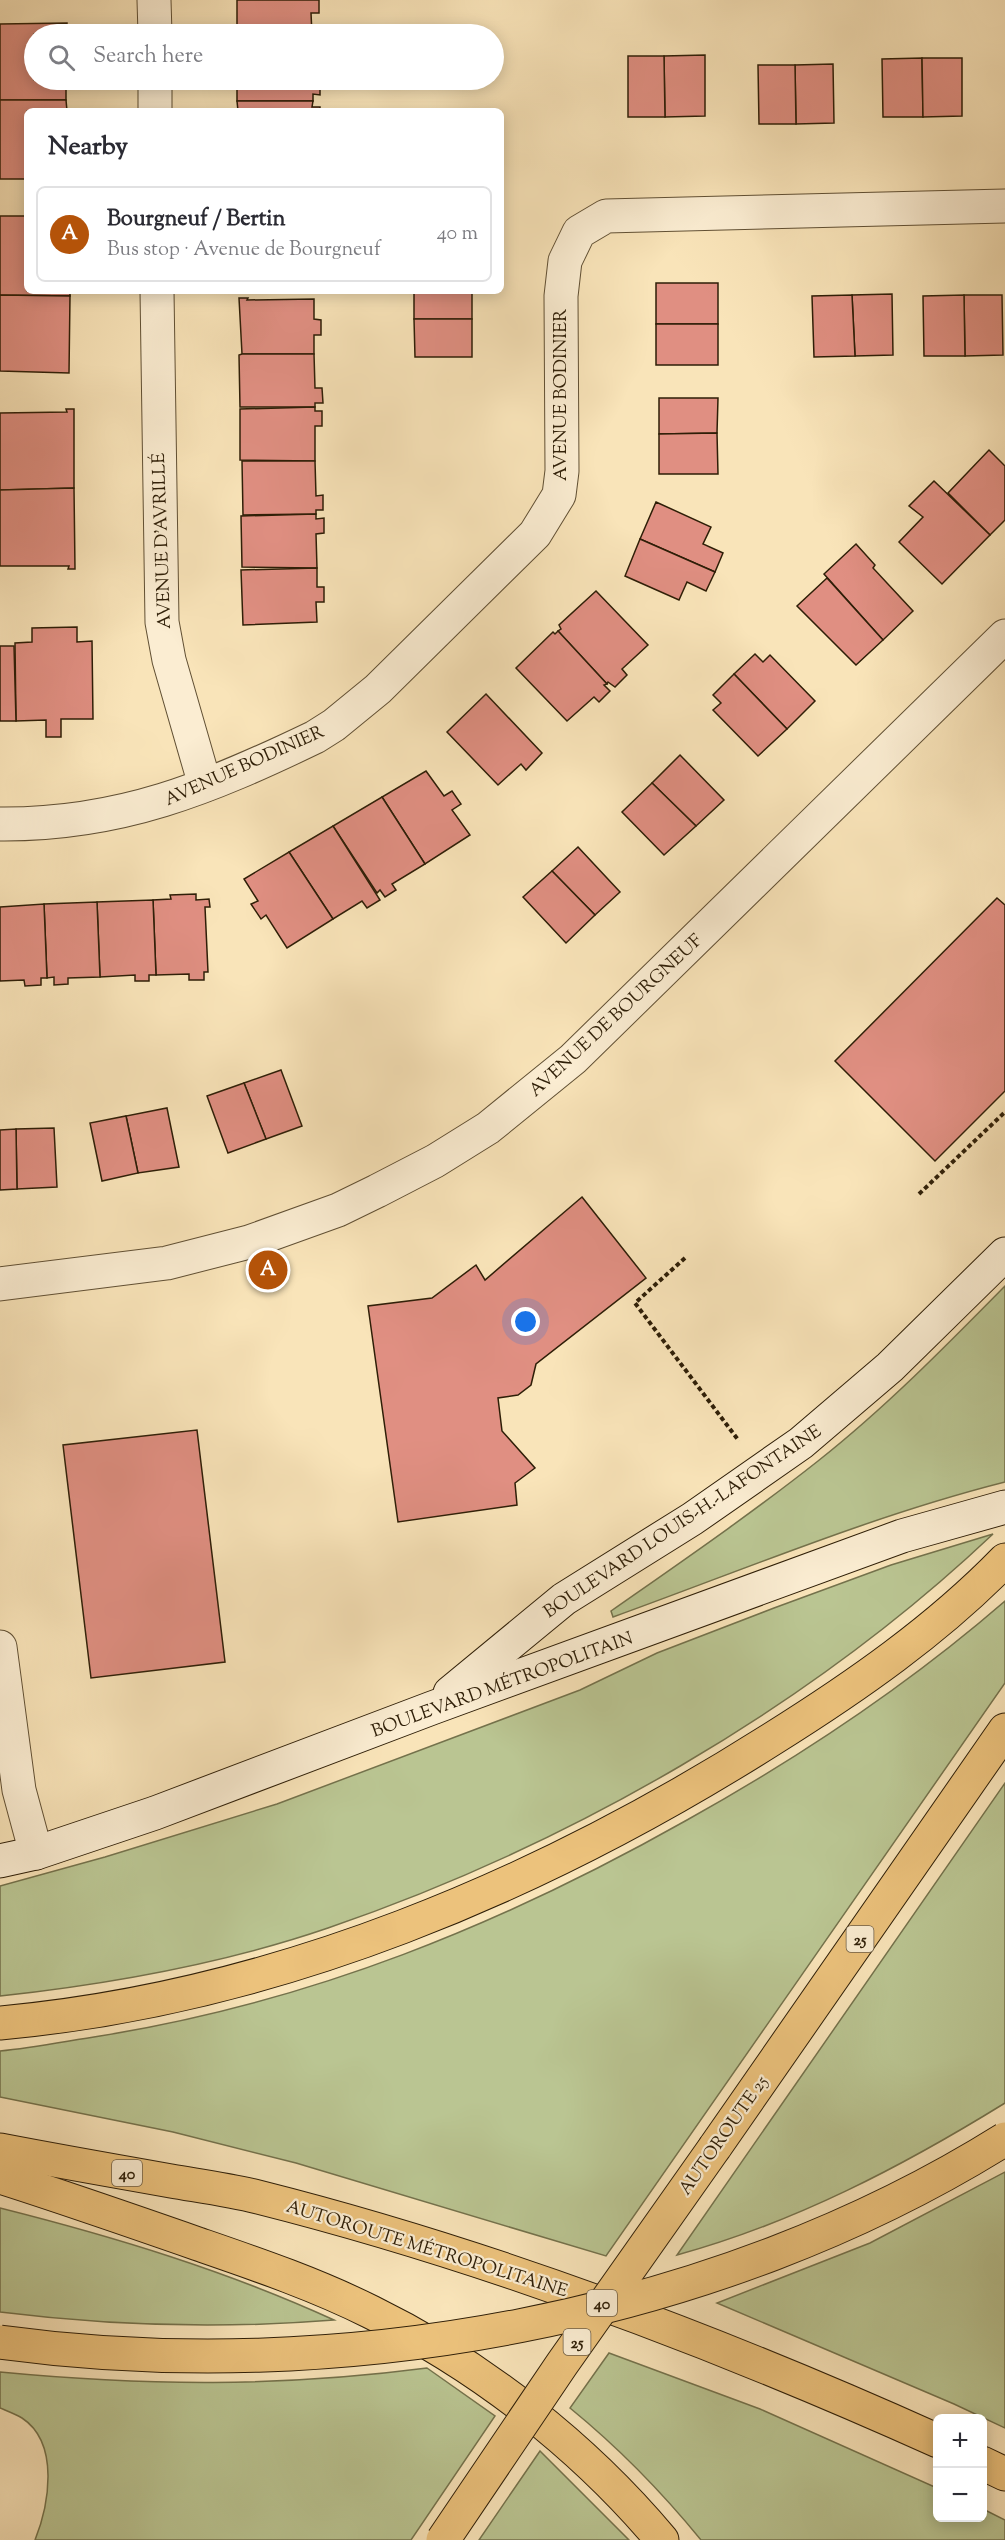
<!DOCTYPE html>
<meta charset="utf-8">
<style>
body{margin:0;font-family:"Sorts Mill Goudy",serif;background:#f2f2f3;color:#2b2b33}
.controls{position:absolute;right:18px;bottom:18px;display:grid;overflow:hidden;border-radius:9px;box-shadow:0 3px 15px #0003}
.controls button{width:54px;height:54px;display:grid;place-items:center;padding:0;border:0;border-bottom:2px solid #e1e1e2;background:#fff;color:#2b2b33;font:30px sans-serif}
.you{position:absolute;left:526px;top:1322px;width:21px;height:21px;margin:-15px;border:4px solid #fff;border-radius:50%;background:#1a73e8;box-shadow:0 0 0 9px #1a73e833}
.badge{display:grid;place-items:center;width:39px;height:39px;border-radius:50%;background:#b45309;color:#fff;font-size:20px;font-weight:700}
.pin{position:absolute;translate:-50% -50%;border:3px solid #fff;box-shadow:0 2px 6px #0006}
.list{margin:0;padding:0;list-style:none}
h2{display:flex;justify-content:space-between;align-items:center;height:78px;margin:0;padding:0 24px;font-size:26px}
h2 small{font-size:20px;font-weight:400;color:#7c7c81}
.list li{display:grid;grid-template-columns:39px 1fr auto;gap:18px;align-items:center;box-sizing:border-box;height:96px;margin:0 12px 12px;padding:0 12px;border:2px solid #e1e1e2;border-radius:9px}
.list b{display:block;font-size:22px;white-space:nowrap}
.list p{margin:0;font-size:20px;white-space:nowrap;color:#7c7c81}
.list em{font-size:20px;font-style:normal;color:#7c7c81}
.icon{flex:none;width:33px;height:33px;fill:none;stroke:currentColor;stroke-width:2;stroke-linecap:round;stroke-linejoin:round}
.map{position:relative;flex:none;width:1005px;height:2540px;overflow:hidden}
.search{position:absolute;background:#fff;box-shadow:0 3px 15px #0003;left:24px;top:24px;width:480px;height:66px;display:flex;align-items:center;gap:15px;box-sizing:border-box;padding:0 21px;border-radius:33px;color:#7c7c81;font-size:22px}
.panel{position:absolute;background:#fff;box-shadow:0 3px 15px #0003;left:24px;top:108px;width:480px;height:186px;border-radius:9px}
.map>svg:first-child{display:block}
.green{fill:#bac592;stroke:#74724c;stroke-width:1.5}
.building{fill:#e08f82;stroke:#2e1e07;stroke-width:1.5}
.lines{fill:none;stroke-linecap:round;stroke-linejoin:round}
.street-casing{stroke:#615034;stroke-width:35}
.secondary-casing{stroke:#2e1e07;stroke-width:35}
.highway-casing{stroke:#2e1e07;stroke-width:35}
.path{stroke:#2e1e07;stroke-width:4;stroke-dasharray:4.5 3;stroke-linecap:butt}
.street{stroke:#fbedd2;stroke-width:33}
.secondary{stroke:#fbedd2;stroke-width:33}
.highway{stroke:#ecc27c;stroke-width:33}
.highway-bridge-casing{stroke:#2e1e07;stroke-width:35;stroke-linecap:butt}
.highway-bridge{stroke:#ecc27c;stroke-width:33}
.labels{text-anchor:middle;stroke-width:4.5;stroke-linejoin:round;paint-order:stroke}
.shield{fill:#fbedd2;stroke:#6c5c44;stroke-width:1.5}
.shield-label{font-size:16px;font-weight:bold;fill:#2e1e07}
.street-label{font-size:18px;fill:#2e1e07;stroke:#fbedd2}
</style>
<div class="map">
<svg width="1005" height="2540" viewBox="0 0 1005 2540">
<rect width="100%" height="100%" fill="#f9e4b9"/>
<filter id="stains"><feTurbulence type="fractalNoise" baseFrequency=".00333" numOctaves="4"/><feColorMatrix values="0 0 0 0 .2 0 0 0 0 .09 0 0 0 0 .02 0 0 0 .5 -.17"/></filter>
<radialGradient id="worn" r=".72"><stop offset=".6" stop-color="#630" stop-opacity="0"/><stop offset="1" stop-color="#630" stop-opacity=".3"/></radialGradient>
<g class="green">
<path d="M1005,1286V1482C871,1516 743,1570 613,1617L611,1611C681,1562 751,1514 818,1461C885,1408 945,1347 1005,1286Z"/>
<path d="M993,1534C809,1708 567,1846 328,1928C223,1964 110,1984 0,1996V1886L105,1857L277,1804L580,1690L657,1653L774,1608L891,1565Z"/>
<path d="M1005,1601V1683L606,2256L296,2163L173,2132L0,2097V2051C33,2048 67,2041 100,2036C311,2002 501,1925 687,1820C800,1757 907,1686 1005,1601Z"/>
<path d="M1005,1783V2103C903,2166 794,2223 677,2255Z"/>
<path d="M1005,2172V2428L954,2404L717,2303L870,2243Z"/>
<path d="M0,2208C115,2237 227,2271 334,2320C222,2329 112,2326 0,2312Z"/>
<path d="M609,2353L760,2409L937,2488L938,2518H982L983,2509L1005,2520V2540H701C661,2491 619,2448 570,2408Z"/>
<path d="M427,2368L495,2416L411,2540H35C49,2505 60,2443 22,2418C15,2414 7,2411 0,2408V2372C146,2386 281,2387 427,2368Z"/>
<path d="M540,2451L629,2540H479Z"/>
</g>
<g class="building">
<path d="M237,0H319V13H311L312,34H237Z"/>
<path d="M67,23V34H34V80H66V100H0V24Z"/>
<path d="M705,55V116L665,117L664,56Z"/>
<path d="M628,56H664L665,117H628Z"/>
<path d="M922,58L923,117H883L882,59Z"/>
<path d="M922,58H962V116L923,117Z"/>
<path d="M833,64L834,123L796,124L795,65Z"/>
<path d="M758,65H795L796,124H759Z"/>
<path d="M237,80L320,81V95L313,94V101H237Z"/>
<path d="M0,100H66L67,111H27V179H0Z"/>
<path d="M237,101H313L312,107H320V111H238Z"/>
<path d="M0,216H27V291H70V296L0,295Z"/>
<rect x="656" y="283" width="62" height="41"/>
<rect x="414" y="291" width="58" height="28"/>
<path d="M892,294L893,355L855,356L852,295Z"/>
<path d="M0,295L70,296L69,373L0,371Z"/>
<path d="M852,295L855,356L814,357L812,296Z"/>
<path d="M964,295H1002L1003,355L965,356Z"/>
<path d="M964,295L965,356H924L923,296Z"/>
<path d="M239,298H248L247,300L314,299V319L321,320V335H314V354H242Z"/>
<path d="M414,319H472V357H415Z"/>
<rect x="656" y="324" width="62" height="41"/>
<path d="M242,354H314L315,388H322L323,403H315V407H240L239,355Z"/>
<path d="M659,398H718L717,433L659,434Z"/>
<path d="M315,407V411H322V426H315V461L240,460V409Z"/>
<path d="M66,409H74V488L0,490V413L67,412Z"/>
<path d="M717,433L718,474H659V434Z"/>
<path d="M989,450L1005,466V520L990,535L948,493Z"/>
<path d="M242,461H315L316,496L323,495V510H316V514L243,515Z"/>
<path d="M934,481L990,535L942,584L899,542L923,517L909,506Z"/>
<path d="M74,488L75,569H68L69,566H0V490Z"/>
<path d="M656,502L711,527L703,544L723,553L715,572L640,539Z"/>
<path d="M316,514V519L324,518V533L316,534L317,568L242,567L241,516Z"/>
<path d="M640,539L715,572L706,591L687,582L679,600L625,576Z"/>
<path d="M856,544L875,565L873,568L913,611L883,640L824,574Z"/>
<path d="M317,568V587H324V602H316L317,622L243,625L241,570Z"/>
<path d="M827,578L883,640L856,665L797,606Z"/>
<path d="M596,591L648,645L622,669L627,675L615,687L608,682L607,684L558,631L561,629L559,625Z"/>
<path d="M77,627V642L92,641L93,719H61V737H46V720L16,721L15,643L32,642V628Z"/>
<path d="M558,631L607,684L604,685L610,691L599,702L594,697L567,721L516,668L553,632L555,634Z"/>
<path d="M0,646H14L16,721H0Z"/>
<path d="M755,654L763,662L770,655L815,701L787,729L734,674Z"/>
<path d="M734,674L787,729L758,756L713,710L721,703L713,695Z"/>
<path d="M486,694L542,753L526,770L521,764L498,785L447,732Z"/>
<path d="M680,755L724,800L696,826L652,783Z"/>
<path d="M426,771L444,796L452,791L461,804L452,810L470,835L425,864L382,797Z"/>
<path d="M652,783L696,826L664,855L622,812Z"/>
<path d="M382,797L425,864L392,884L396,890L385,897L380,890L377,893L333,826Z"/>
<path d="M333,826L380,900L367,908L362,901L333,919L289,852Z"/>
<path d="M578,847L620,892L595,915L552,871Z"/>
<path d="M289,852L333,919L287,948L266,915L261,919L251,904L258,901L244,879Z"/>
<path d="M552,871L595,915L566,943L523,897Z"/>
<path d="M196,894V900L209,899L210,907H205L208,972H204V980H189V974L156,975L153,900L171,899L170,895Z"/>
<path d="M997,898L1005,905V1091L935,1161L835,1061Z"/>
<path d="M153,900L156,975H149V981H135V975L100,977L97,902Z"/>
<path d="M97,902L100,977L68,978V984L54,985V977L47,978L44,904Z"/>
<path d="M44,904L47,978H41V985L25,986L24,980L0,981V907Z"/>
<path d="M281,1070L302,1126L266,1139L244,1083Z"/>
<path d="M244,1083L266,1139L228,1153L207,1096Z"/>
<path d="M167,1108L179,1167L138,1173L126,1116Z"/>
<path d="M126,1116L138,1173L102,1181L90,1123Z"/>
<path d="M54,1128L57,1187L17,1189L16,1129Z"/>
<path d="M16,1129L17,1189L0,1190V1130Z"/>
<path d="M582,1197L646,1278L536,1364L531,1385L518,1395L498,1398L502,1431L535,1468L515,1483L517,1505L398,1522L368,1306L432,1298L476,1265L485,1280Z"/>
<path d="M197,1430L225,1662L91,1678L63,1445Z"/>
</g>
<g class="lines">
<defs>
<g id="street">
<path d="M154,0L155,34"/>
<path d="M155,80V111"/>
<path d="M157,291L162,622L169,660L205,785"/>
<path d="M0,824C120,825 209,788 315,737L334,725L378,689L535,534L559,495L562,471L561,296L565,261L579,232L606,216L1005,206"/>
<path d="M0,1284L167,1263L249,1242L338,1210L377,1191L435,1161L488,1128L573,1059L1005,636"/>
<path d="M0,1647L19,1790L36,1853"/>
</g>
<g id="secondary">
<path d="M450,1693L564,1599L692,1519L801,1443L890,1367L1005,1254"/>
<path d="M0,1861L36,1853L155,1813L432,1708L902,1536L1005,1507"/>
</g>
<g id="highway">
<path d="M0,2023C276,1998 540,1886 772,1739C855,1687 937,1630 1005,1560"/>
<path d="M715,2147L1005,1730"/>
<path d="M0,2150C57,2161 114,2171 171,2181C200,2186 230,2190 258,2197C492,2256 718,2342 938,2441"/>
<path d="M0,2177C66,2198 132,2221 198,2244C256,2264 315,2284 371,2312C481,2366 583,2446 662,2540"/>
<path d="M982,2463L1005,2474"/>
</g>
</defs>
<use href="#street" class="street-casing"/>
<use href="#secondary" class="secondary-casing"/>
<use href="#highway" class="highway-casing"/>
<g class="path">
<path d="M919,1194L1005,1112"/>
<path d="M685,1258L635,1303L739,1441"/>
</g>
<use href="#street" class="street"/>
<use href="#secondary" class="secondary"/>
<use href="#highway" class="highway"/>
<defs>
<g id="highway-bridge">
<path d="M0,2342C337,2388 716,2320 1005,2139"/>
<path d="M443,2540L562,2364L715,2147"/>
</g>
</defs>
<use href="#highway-bridge" class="highway-bridge-casing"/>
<use href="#highway-bridge" class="highway-bridge"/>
</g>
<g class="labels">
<g class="shield">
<rect x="846.5" y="1926" width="27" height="26" rx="4.5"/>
<rect x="112" y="2160" width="30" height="26" rx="4.5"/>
<rect x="587" y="2290" width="30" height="26" rx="4.5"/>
<rect x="563.5" y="2329" width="27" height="26" rx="4.5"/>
</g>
<g class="shield-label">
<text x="860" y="1945">25</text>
<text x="127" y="2179">40</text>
<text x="602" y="2309">40</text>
<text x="577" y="2348">25</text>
</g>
<g class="street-label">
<text transform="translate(560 395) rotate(-90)" y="6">AVENUE BODINIER</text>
<text transform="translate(161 541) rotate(-92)" y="6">AVENUE D'AVRILLÉ</text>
<text transform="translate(244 765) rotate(-24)" y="6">AVENUE BODINIER</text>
<text transform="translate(615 1015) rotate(-43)" y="6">AVENUE DE BOURGNEUF</text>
<text transform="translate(682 1521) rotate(-34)" y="6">BOULEVARD LOUIS-H.-LAFONTAINE</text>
<text transform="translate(502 1684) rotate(-20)" y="6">BOULEVARD MÉTROPOLITAIN</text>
<text transform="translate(723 2135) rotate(-55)" y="6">AUTOROUTE 25</text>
<text transform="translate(427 2248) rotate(17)" y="6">AUTOROUTE MÉTROPOLITAINE</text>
</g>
</g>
<rect width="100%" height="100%" filter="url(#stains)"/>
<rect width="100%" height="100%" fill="url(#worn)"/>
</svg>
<div class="controls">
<button>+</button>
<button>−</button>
</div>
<div class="you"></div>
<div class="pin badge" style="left:268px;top:1270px">A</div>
<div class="search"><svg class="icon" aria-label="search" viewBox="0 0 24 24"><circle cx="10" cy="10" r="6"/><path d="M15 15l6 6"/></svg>Search here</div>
<section class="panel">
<h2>Nearby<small></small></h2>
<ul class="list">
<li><span class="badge">A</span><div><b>Bourgneuf / Bertin</b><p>Bus stop · Avenue de Bourgneuf</p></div><em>40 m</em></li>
</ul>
</section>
</div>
